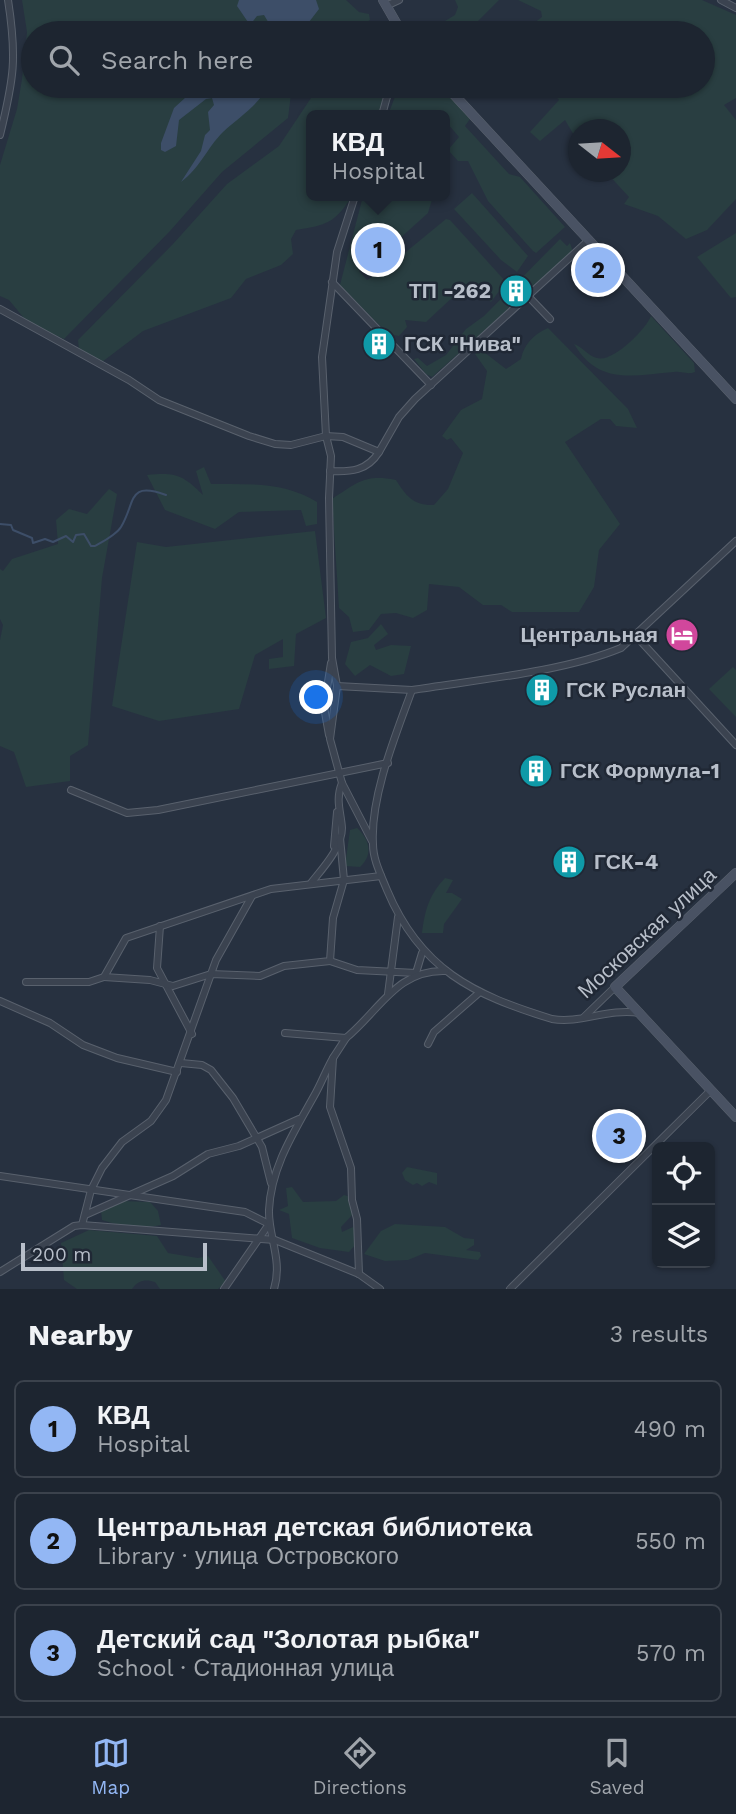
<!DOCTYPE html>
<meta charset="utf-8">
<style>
body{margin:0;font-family:"Work Sans",sans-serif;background:#252d38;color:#f1f3f6}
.controls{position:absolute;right:21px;bottom:21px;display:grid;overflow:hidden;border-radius:10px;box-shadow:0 2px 5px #0004}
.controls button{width:63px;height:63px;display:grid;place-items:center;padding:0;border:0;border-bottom:2px solid #3b424c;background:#1d2530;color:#f1f3f6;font:35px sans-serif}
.compass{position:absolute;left:568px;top:119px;width:63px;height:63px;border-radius:50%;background:#1d2530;box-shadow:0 2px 5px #0004;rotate:107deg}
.scale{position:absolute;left:21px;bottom:18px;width:186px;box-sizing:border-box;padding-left:7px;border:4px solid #b8bfca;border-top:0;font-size:19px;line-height:24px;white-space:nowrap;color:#b8bfca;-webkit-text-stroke:5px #202835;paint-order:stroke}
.you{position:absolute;left:317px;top:698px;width:24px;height:24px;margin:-18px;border:5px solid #fff;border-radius:50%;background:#1a73e8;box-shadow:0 0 0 10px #1a73e833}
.badge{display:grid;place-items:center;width:46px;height:46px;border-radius:50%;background:#93b7f4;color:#111;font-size:23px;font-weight:700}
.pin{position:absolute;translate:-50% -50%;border:4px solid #fff;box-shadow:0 2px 7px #0006}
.popup{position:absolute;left:306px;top:110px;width:144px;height:91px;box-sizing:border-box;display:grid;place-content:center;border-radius:10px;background:#1d2530;filter:drop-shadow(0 2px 5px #0005);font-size:23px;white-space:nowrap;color:#a0a5ab}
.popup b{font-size:26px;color:#f1f3f6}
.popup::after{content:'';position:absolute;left:50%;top:100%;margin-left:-14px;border:14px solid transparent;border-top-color:#1d2530}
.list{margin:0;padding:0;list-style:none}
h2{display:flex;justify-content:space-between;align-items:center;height:91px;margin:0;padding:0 28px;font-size:30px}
h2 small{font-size:23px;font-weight:400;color:#a0a5ab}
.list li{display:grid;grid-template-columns:46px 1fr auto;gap:21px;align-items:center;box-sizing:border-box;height:98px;margin:0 14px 14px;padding:0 14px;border:2px solid #3b424c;border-radius:10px}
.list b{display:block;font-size:26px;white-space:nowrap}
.list p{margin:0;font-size:23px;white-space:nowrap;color:#a0a5ab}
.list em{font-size:23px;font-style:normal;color:#a0a5ab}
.icon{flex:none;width:38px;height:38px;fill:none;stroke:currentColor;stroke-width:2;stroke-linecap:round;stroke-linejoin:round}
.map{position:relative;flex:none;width:736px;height:1289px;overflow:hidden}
.search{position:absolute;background:#1d2530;box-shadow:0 2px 5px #0004;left:21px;right:21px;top:21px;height:77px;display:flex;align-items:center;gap:18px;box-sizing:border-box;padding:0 24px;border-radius:38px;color:#a0a5ab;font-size:26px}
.sheet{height:427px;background:#1d2530}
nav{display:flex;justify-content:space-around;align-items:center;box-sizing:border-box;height:98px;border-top:2px solid #3b424c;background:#1d2530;font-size:19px;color:#a0a5ab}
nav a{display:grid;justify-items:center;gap:4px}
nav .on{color:#93b7f4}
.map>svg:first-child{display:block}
.green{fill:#293e41}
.water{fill:#3d4e68}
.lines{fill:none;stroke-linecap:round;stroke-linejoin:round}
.stream{stroke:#3d4e68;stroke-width:2}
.street-casing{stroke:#59616d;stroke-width:8}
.secondary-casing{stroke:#59616d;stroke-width:10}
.street{stroke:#3b4350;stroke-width:6}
.secondary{stroke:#495263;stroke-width:9}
.labels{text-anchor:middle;stroke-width:5;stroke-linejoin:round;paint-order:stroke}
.poi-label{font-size:21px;font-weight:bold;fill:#b8bfca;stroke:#202835;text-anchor:start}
.street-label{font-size:21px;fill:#b8bfca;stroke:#202835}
</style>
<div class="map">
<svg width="736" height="1289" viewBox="0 0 736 1289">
<rect width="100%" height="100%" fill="#273140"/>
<g class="green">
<path d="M22,0H346L359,12L369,14L370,20L349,33H33V86H292L288,118L222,172L170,231L64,339L28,323L9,300L0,296V165L17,109L22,79L27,32Z"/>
<path d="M455,0H499L466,33H455L445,21L455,15L458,7Z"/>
<path d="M518,0H702L736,15V98L724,105L736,120V199L707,230L686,239L658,216L624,204L629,197L606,172H620V130H578V142L565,120L540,141L530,132L559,100L550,89L553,86H703V33H542L534,23L542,17L541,11Z"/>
<path d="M319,86H388L379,115H312V196H352C335,223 327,225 296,230L291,239L293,254L281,265L246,279L231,298L143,331L102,362L79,349L78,340L173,244L227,184L279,146Z"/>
<path d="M399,86H440L470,119L465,126L509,174L520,177L565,227L536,253L533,251L488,201L468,161H458L448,150L459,137L448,124L445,125L444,115H388Z"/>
<path d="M472,193L528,256L517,272L501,260L454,209Z"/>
<path d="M363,196H433L428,213L368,267L365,265L359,271L367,280L384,270L446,219L450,220L506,282L491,302L470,281L426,322L405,320L407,327L399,336L388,334L340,285Z"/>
<path d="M736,233V297L731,298L697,257Z"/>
<path d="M560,239L567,246L570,243L573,252L432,377L426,374L414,359L418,358L427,366L446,355L466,329L484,316Z"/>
<path d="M651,316L694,363L695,372C687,375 682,371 674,372C634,375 599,386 574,344C583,347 588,356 597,358C613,363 646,329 651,316Z"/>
<path d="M548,328L628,409L637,428L616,426L610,419H601L565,442L620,524L599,550L594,587L579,612H512L501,605H483L459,587L429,584L427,610L413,618L396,613L381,614L369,630L353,632L349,617L339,608L332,499C358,482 365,474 396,480C406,496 414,506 434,505L448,489L463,453L451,438L447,440L442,436L461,410L482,399L487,371L475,354L480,349L506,369L521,359C524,344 534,334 548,328Z"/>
<path d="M204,467L211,484C249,484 285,482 317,502V524L306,526L301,510L239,512L215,529L165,510L147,475C176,472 183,475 203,495L196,471Z"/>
<path d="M109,489L117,494L102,578L88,745L70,756V781L26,787L14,752L0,746V640L3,625L0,619V569L3,571L12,559L58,544L56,520L69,509L87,514Z"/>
<path d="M315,531L326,618L296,634L294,666L269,669V659L283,657V639L255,655L239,709L159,721L112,706L137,542L166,547Z"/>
<path d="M381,624L388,634L374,645L376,650L391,645L411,646L404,674L391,676L370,665L355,676L345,664L351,642L368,638Z"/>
<path d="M733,667L736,670V717L709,689Z"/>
<path d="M357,828C369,839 374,854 360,867L345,866L350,830Z"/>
<path d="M445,878L453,880L446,893H452L462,899L444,924L443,933H422C425,910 429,895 445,878Z"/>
<path d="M407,1167L437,1173V1185L429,1182L422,1186L417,1183L413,1185L405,1180L402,1173Z"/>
<path d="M292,1187L303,1202L336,1201L344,1195L351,1197L354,1213L341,1227L342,1232L353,1227L356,1230V1244L349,1252L320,1248L292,1238L289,1214L279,1210L288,1206L286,1188Z"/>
<path d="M122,1201L150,1202L158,1211L161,1225C140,1229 122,1227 102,1220L101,1210Z"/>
<path d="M395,1224L445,1227L464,1238L474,1239V1245L466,1250L480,1252L481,1256L478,1260L425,1253L408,1260L385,1261L364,1254L381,1231Z"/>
<path d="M89,1230L157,1236L168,1253L198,1258L208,1256L226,1282L218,1289H160L155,1282C146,1279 138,1280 132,1289H77L64,1280L61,1243Z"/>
</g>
<g class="water">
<path d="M239,0H316L319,9L309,22L314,29L312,33H267L270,25L264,15L257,16L250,25L237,6Z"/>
<path d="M198,86H268C259,105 239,117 223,132C207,148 200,168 181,182L201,151L205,135L210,130L208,112L214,105L212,98L206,99L179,120L176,146L165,152L161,150V143L174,108Z"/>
</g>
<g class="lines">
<path class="stream" d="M0,524L11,525L13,530L32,538L33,543L45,539L53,542L66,536L73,542L76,535L84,534L91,546H95C104,541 116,535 121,527C136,502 127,481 166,495"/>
<defs>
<g id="street">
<path d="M721,0L736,8"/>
<path d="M386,6L399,0"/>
<path d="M382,115L390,86"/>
<path d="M0,135C14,78 17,58 8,0"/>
<path d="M355,196L337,252L322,357L326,436L331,456L329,498L332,658L337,686L330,739L342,783L372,841"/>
<path d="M332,282L431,385"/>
<path d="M528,296L550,319"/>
<path d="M0,309L129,380L159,400L249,436L275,444L291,445L326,436L343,437L379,452L399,417L415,399L589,240"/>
<path d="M330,471C351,472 367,471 379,452"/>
<path d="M636,636L736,745"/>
<path d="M337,686L412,690"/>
<path d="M329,735L324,707L331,663"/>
<path d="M71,790L127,813L158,810L388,763"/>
<path d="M334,846L337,812"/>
<path d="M311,883C322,869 342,848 342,828C341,812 335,800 342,783"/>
<path d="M160,926L157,968L192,1034"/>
<path d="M330,961L357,970L416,973L422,953"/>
<path d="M104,977L150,980L173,986L211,974L260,976L284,966L330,961L333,918L344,880L340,838"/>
<path d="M26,982H89L104,977L126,938L271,889L381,876"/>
<path d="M388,994L398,917"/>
<path d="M0,1001L50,1023L83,1045L117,1058L177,1072"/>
<path d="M640,1013C607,1008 581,1024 552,1019C473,995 420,969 387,890C381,875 373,860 373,844C370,797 396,734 412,690C475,680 563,672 621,648L736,541"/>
<path d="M584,1017L615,987"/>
<path d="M285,1033L346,1038C380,1010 397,969 446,971"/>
<path d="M346,1038L333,1058L330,1107L351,1168L352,1200L357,1219L359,1274"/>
<path d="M428,1044L434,1032L480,992"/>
<path d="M181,1063L202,1065L211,1070L233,1098L262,1147L271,1183"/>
<path d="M0,1176L245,1212L269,1224L224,1289"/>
<path d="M85,1215L173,1176L208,1154L239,1146L299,1119"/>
<path d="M82,1225L91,1190L102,1168L122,1142L151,1121L166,1100L216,960L252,896"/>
<path d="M0,1272L74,1226L82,1225L275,1240L359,1274L380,1289"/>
<path d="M274,1289C283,1260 268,1236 269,1210C271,1167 294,1132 314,1096C321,1084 326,1070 333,1058"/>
<path d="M510,1289L711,1090"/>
</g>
<g id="secondary">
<path d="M383,0L402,33"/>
<path d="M446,86L736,399"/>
<path d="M736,873L615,987L736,1117"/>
</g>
</defs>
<use href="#street" class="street-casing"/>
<use href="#secondary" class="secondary-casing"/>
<use href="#street" class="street"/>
<use href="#secondary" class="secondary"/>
</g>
<defs>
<symbol id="building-disc" viewBox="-11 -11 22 22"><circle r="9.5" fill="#0f9aa8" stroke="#202835"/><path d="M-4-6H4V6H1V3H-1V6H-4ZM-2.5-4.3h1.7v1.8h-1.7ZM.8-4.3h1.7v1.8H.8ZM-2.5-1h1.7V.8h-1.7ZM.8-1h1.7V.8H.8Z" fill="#fff"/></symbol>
<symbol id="hotel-disc" viewBox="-11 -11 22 22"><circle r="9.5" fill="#d1479c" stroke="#202835"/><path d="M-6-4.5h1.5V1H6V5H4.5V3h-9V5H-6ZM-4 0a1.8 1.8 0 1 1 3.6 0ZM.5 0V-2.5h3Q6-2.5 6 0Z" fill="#fff"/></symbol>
</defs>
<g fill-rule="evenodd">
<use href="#building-disc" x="497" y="272" width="38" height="38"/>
<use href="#building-disc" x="360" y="325" width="38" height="38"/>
<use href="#hotel-disc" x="663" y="616" width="38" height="38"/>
<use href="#building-disc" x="523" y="671" width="38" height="38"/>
<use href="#building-disc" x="517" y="752" width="38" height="38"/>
<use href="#building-disc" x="550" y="843" width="38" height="38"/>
</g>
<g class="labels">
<g class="poi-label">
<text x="491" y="298" text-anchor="end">ТП -262</text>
<text x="404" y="351">ГСК "Нива"</text>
<text x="658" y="642" text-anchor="end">Центральная</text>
<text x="566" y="697">ГСК Руслан</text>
<text x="560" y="778">ГСК Формула-1</text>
<text x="594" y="869">ГСК-4</text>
</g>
<g class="street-label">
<text transform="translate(647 933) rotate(-43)" y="7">Московская улица</text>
</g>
</g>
</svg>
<div class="controls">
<button><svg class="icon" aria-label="locate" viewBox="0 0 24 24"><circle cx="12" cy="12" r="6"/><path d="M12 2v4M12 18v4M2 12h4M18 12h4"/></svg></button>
<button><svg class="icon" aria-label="layers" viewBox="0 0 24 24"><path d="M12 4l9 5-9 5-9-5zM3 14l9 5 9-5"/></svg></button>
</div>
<svg class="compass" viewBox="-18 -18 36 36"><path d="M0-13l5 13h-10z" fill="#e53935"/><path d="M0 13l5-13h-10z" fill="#a0a5ab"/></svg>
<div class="scale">200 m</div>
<div class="you"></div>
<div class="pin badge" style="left:378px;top:250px">1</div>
<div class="popup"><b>КВД</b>Hospital</div>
<div class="pin badge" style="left:598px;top:270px">2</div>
<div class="pin badge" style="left:619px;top:1136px">3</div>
<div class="search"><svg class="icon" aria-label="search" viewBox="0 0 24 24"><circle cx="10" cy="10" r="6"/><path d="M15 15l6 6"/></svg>Search here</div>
</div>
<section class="sheet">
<h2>Nearby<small>3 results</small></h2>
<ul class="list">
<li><span class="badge">1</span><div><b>КВД</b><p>Hospital</p></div><em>490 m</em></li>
<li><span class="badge">2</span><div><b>Центральная детская библиотека</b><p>Library · улица Островского</p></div><em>550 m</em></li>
<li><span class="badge">3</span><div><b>Детский сад &quot;Золотая рыбка&quot;</b><p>School · Стадионная улица</p></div><em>570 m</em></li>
</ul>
</section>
<nav>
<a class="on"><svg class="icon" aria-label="map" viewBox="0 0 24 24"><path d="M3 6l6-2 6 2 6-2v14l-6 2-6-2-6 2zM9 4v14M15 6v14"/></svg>Map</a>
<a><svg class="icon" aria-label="directions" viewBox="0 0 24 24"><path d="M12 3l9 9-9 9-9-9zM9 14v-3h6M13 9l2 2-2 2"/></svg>Directions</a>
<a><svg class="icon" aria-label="saved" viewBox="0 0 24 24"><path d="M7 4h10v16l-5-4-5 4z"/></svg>Saved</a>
</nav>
